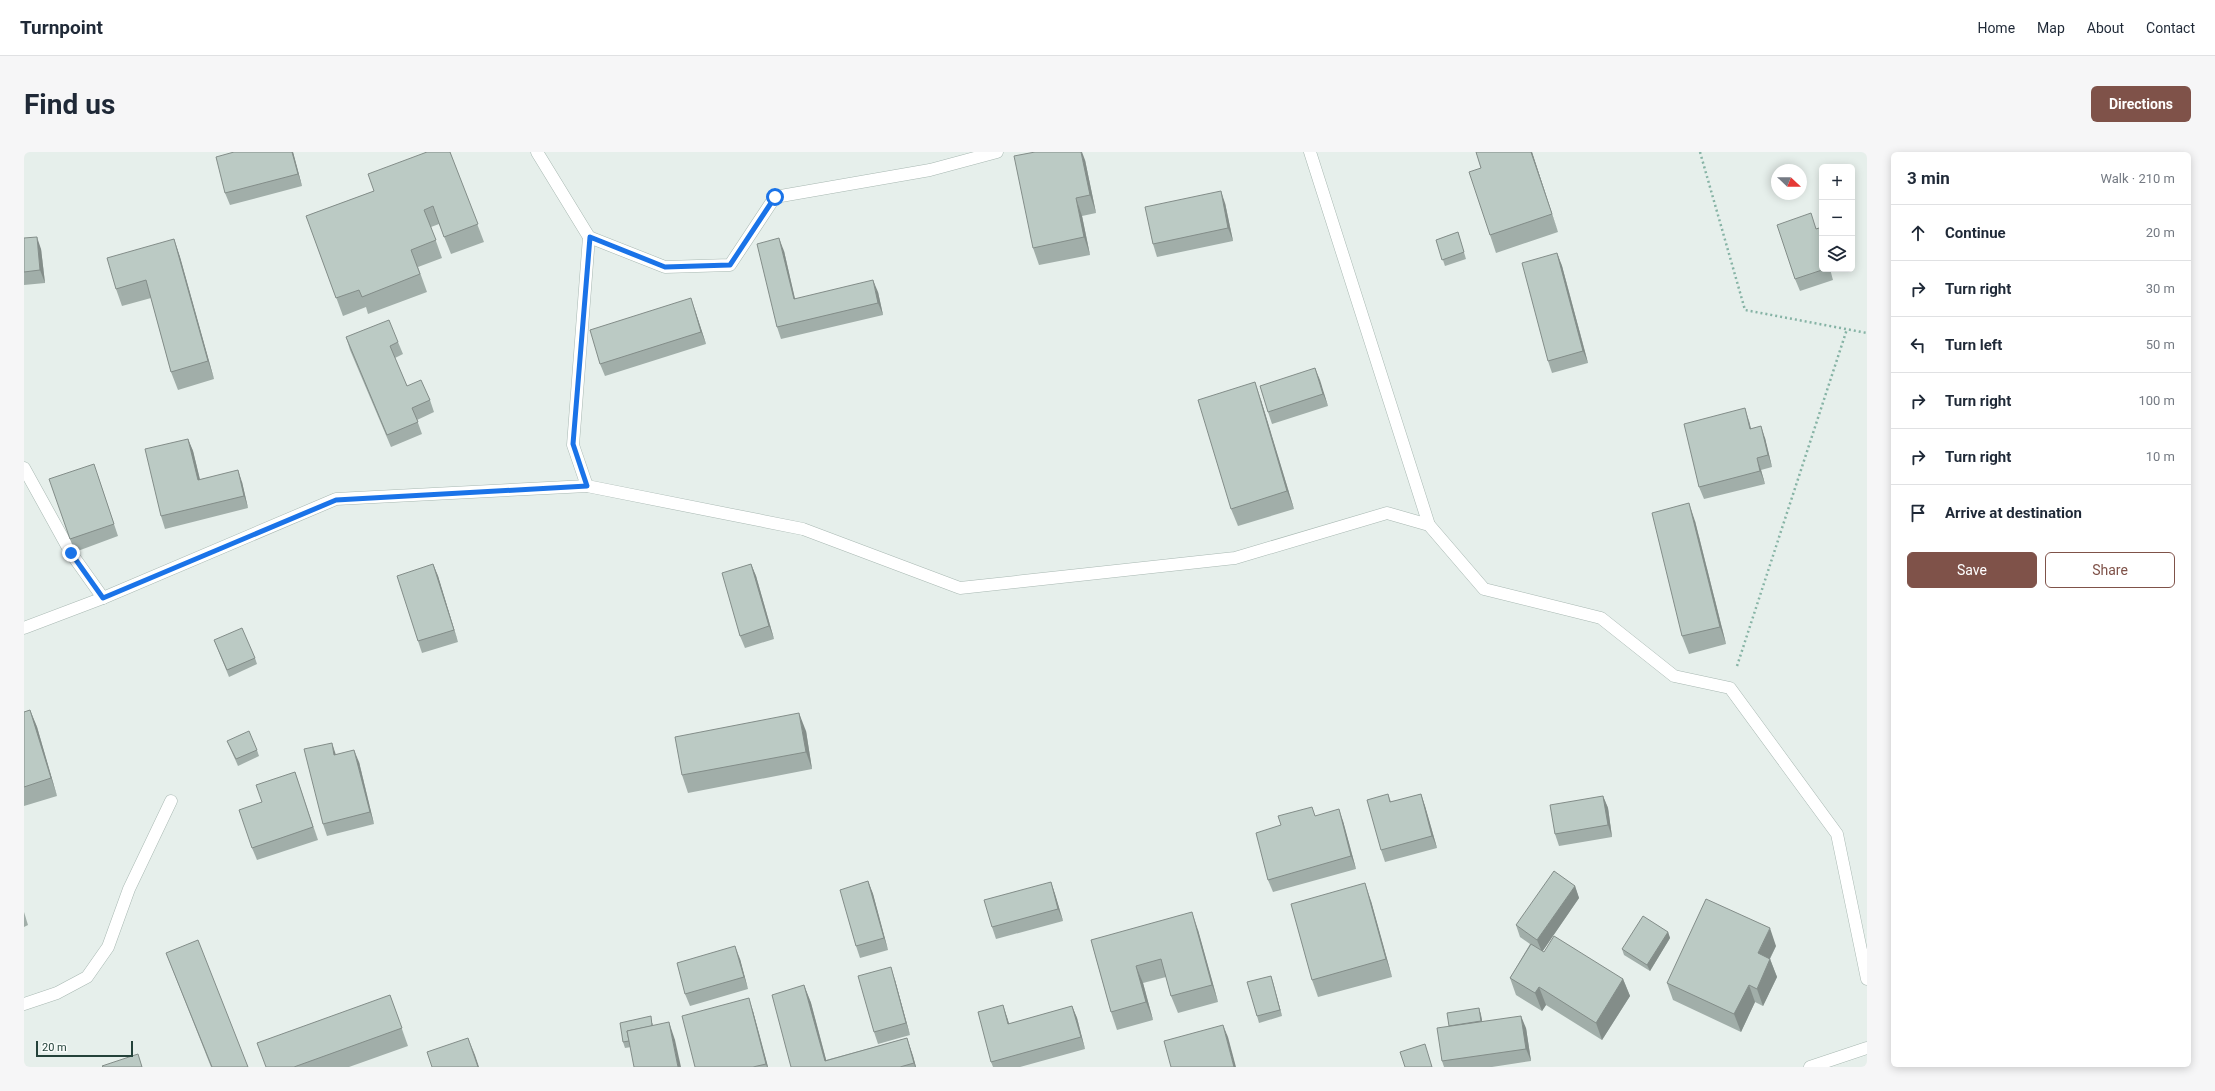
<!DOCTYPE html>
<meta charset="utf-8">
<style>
body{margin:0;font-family:Roboto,sans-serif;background:#f6f6f7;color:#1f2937}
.controls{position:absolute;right:12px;top:12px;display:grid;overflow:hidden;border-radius:6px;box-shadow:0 2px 10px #0003}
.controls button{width:36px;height:36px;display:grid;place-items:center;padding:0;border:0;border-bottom:1px solid #e0e1e3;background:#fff;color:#1f2937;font:20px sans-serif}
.compass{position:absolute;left:1747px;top:12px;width:36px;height:36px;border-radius:50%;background:#fff;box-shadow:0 2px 10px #0003;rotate:112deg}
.scale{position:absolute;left:12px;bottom:10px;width:97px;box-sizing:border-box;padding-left:4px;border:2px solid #24423a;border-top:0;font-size:11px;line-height:14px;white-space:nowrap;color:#24423a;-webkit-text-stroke:3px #f7fbf9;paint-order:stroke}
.stop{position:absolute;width:12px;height:12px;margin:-9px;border:3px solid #1a73e8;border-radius:50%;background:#fff}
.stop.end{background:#1a73e8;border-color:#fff;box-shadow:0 1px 4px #0008}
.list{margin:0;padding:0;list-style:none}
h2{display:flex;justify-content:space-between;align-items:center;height:52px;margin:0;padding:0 16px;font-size:17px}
h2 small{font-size:13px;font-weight:400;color:#747a83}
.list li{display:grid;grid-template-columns:26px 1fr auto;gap:12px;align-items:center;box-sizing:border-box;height:56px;padding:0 16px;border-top:1px solid #e0e1e3}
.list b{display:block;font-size:15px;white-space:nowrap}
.list em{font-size:13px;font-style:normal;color:#747a83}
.actions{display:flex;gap:8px;padding:12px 16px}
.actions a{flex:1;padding:9px 0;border:1px solid #7f5249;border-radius:6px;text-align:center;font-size:14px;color:#7f5249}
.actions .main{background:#7f5249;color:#fff}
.icon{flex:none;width:22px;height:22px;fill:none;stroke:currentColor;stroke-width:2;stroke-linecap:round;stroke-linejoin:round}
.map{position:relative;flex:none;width:1843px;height:915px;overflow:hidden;border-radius:6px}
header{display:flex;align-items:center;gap:24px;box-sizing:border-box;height:56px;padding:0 20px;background:#fff;border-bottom:1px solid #e0e1e3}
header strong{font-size:19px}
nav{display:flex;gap:22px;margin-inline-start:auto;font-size:14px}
.intro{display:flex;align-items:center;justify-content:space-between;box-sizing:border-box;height:96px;padding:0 24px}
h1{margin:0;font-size:28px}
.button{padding:10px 18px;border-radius:6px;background:#7f5249;color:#fff;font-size:14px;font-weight:700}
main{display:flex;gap:24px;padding:0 24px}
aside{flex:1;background:#fff;border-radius:6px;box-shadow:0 2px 10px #0003}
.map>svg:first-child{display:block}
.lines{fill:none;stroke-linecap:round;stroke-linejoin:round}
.street-casing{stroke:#a8b8b2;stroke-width:13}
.path{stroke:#86b3a5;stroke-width:2.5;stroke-dasharray:2 3;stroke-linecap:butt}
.street{stroke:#fff;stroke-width:12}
.wall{fill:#a1aea9}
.shaded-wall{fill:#838d89}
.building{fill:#bbcac4;stroke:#838d89}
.route{stroke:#1a73e8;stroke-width:5}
</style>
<header>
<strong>Turnpoint</strong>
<nav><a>Home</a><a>Map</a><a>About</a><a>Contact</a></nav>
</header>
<div class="intro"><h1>Find us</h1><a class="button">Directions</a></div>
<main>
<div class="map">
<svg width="1843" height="915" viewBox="0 0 1843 915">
<rect width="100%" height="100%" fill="#e6efeb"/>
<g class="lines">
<defs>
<g id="street">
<path d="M513,0L565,85L549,293L563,334"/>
<path d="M1286,0L1405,373"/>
<path d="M565,85L641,115L706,113L751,45L906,18L973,0"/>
<path d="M0,316L47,401L79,446"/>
<path d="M0,476L79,446L312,347L563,334L779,377L936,436L1211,406L1363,361L1405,373L1460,437L1577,466L1650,524L1706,536L1813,682L1843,827"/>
<path d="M0,852L33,841L63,825L84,795L105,737L147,649"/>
<path d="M1786,915L1843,896"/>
</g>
</defs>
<use href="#street" class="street-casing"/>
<g class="path">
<path d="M1676,0L1721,158L1843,181"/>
<path d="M1713,514L1823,177"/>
</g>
<use href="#street" class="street"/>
</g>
<g class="wall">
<path d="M210,0H269L278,34L206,53L201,41Z"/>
<path d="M426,0L460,90L427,102L415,72L407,75L418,106L394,115L403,140L344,162L342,155L319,164L282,64L350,39Z"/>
<path d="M1452,0H1508L1534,80L1472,101L1466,83L1457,16Z"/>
<path d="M1061,8L1072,61L1058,64L1066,103L1015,113L1009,96Z"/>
<path d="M1201,51L1209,89L1133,105L1129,92Z"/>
<path d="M1793,77L1798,117H1806L1809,128L1776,139L1771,127Z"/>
<path d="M1434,80L1442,107L1421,114L1412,88Z"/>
<path d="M0,86L17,97L21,131L0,133Z"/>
<path d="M150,87L156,105L190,227L154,238L147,220L127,146L98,154L92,137Z"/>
<path d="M760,99L771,147L854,140L859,163L757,187L753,175Z"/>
<path d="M1533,101L1538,114L1564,211L1528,221L1524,209Z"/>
<path d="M671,158L682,192L581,224L576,212Z"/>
<path d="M322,185L374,190L379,202L371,206L383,234L406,248L410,260L393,268L398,282L367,295L326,198Z"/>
<path d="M1291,216L1304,254L1248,272L1244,260Z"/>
<path d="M1237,248L1270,357L1214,374L1207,357Z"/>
<path d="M1725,269L1727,277L1741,286L1748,315L1737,318L1741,332L1680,347L1675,335Z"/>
<path d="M164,287L169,299L176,328L218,330L224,356L141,377L137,364Z"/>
<path d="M74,324L94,384L51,400L46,387Z"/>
<path d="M1671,369L1702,492L1665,502L1658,484Z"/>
<path d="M409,412L414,424L434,490L398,501L394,489Z"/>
<path d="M727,412L732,424L750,487L721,496L716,484Z"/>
<path d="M190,488L231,506L233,512L205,525Z"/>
<path d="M6,558L13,575L33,644L0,654V560Z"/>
<path d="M782,579L788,617L664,641L658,623Z"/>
<path d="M203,589L233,598L235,604L214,614Z"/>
<path d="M312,602L335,610L350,672L303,684L299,672Z"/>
<path d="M271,620L294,688L233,708L228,696L238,650Z"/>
<path d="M1364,642L1367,650L1397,642L1401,654L1413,696L1361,710L1357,698Z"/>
<path d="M1579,644L1584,656L1588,685L1535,694L1531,682Z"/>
<path d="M1291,664L1319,669L1332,717L1249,740L1244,728Z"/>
<path d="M844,729L849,742L864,798L836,806L832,794Z"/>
<path d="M1027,730L1031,742L1039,769L972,787L968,775Z"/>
<path d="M1551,734L1555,746L1518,800L1599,827L1606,844L1578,888L1522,853L1518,859L1492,843L1486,826L1506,792L1496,785L1492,773Z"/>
<path d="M1347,749L1368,825L1294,845L1288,828Z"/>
<path d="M0,760L4,773L0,775Z"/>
<path d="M1174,778L1194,850L1154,861L1147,844L1142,825L1119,831L1129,868L1093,878L1087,860L1067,788Z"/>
<path d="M1644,780L1646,786L1626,819L1600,803L1598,797Z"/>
<path d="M1752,794L1746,807L1753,825L1739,854L1731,850L1717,880L1649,848L1643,831Z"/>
<path d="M142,801L224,915H187Z"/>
<path d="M716,807L724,837L666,854L661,842Z"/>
<path d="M1247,824L1258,864L1235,871L1233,864Z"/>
<path d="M871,828L886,883L854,892L850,880Z"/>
<path d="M780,833L787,851L802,908L883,886L889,904L892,915H767Z"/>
<path d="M366,843L384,894L325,915H242Z"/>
<path d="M979,853L985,872L1048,854L1053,866L1061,897L996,915H969L967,910Z"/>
<path d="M1455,856L1457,863L1458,869L1502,876L1507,909L1468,915H1420L1418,909L1425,874Z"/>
<path d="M729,859L744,915H671Z"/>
<path d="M629,871V874L651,888L601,896L599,890Z"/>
</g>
<g class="shaded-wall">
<path d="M268,0H269L278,34L274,22Z"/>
<path d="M1057,0H1058L1061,8L1072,61L1066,43Z"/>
<path d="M1507,0H1508L1534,80L1528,62Z"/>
<path d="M1197,39L1201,51L1209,89L1204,76Z"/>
<path d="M1052,46L1058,64L1066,103L1060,85Z"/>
<path d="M13,85L17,97L21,131L16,118Z"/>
<path d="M755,86L760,99L774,160L770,147Z"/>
<path d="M150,87L156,105L190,227L184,209Z"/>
<path d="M1533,101L1538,114L1564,211L1559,199Z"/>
<path d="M849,128L854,140L859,163L854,151Z"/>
<path d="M667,146L671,158L682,192L677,180Z"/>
<path d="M1291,216L1296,228L1304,254L1299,242Z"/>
<path d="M1231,230L1237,248L1270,357L1263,339Z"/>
<path d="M1721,256L1725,269L1730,289L1726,277Z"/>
<path d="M1737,274L1741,286L1748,315L1744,303Z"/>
<path d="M164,287L169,299L179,340L174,328Z"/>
<path d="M1733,306L1737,318L1741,332L1736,319Z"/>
<path d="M214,318L218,330L224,356L220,344Z"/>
<path d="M1665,351L1671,369L1702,492L1696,475Z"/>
<path d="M409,412L414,424L434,490L430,478Z"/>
<path d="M727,412L732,424L750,487L745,474Z"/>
<path d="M6,558L13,575L33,644L27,626Z"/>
<path d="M775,561L782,579L788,617L782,600Z"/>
<path d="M308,591L312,603H310Z"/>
<path d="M330,598L335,610L350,672L346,660Z"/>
<path d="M1397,642L1401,654L1413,696L1408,684Z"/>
<path d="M1579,644L1584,656L1588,685L1584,673Z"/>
<path d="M1315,657L1319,669L1332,717L1327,704Z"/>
<path d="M844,729L849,742L864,798L860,786Z"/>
<path d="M1027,730L1031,742L1039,769L1034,757Z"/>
<path d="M1341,731L1347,749L1368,825L1362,807Z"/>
<path d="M1551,734L1555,746L1518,800L1513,788Z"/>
<path d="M1168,760L1174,778L1194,850L1188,833Z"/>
<path d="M1746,776L1752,794L1740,818L1734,801Z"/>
<path d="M1644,780L1646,786L1626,819L1623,813Z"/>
<path d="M711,794L716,807L724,837L720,825Z"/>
<path d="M1746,807L1753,825L1739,854L1733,837Z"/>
<path d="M1112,814L1119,831L1129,868L1122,850Z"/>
<path d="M867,815L871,828L886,883L882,871Z"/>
<path d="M1247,824L1249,830L1258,864L1256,858Z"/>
<path d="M1599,827L1606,844L1578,888L1572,871Z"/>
<path d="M780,833L787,851L804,915L801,909Z"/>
<path d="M1725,833L1731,850L1717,880L1710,862Z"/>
<path d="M1515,835L1522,853L1518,859L1511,841Z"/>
<path d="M725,846L729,859L744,915H743L742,912Z"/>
<path d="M979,853L983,865L989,884L984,872Z"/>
<path d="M1048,854L1053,866L1061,897L1057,885Z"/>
<path d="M1455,856L1457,863L1460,880L1458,874Z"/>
<path d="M1497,864L1502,876L1507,909L1502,897Z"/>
<path d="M645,870L651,888L657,915H654Z"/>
<path d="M1199,873L1204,885L1212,915H1210Z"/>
<path d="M444,886L451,903L455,915H454Z"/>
<path d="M883,886L889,904L892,915H891L890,911Z"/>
</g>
<g class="building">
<path d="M210,0H268L274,22L201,41L192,5Z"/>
<path d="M403,0H426L454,72L420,85L409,54L400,58L412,88L387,98L396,122L338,145L335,138L312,146L282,64L350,39L344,22Z"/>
<path d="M1011,0H1057L1066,43L1052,46L1060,85L1009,96L990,4Z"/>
<path d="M1452,0H1507L1528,62L1466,83L1445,20L1457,16Z"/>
<path d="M1197,39L1204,76L1129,92L1121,55Z"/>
<path d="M1787,61L1792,77L1798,75V117H1801L1771,127L1753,73Z"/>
<path d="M1434,80L1440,100L1418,108L1412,88Z"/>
<path d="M13,85L16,118L0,120V86Z"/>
<path d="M755,86L770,147L849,128L854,151L753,175L733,92Z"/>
<path d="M150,87L184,209L147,220L122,128L92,137L83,106Z"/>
<path d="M1533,101L1559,199L1524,209L1498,111Z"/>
<path d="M667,146L677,180L576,212L566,178Z"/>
<path d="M365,168L374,190L366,194L383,234L397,228L406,248L388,256L394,270L363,283L322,185Z"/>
<path d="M1291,216L1299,242L1244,260L1236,234Z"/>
<path d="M1231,230L1263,339L1207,357L1174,248Z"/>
<path d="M1721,256L1726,277L1737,274L1744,303L1733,306L1736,319L1675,335L1660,272Z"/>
<path d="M164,287L174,328L214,318L220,344L137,364L121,297Z"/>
<path d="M70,312L90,372L46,387L25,327Z"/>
<path d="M1665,351L1696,475L1658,484L1628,361Z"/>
<path d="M409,412L430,478L394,489L373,424Z"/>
<path d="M727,412L745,474L716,484L698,421Z"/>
<path d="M218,476L231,506L203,518L190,488Z"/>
<path d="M6,558L27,626L0,635V560Z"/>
<path d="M775,561L782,600L658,623L651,585Z"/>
<path d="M225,579L233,598L212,607L203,589Z"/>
<path d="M308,591L310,603L330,598L346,660L299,672L280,597Z"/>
<path d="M271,620L289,675L228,696L215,658L238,650L232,633Z"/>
<path d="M1364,642L1366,650L1397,642L1408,684L1357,698L1343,648Z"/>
<path d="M1579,644L1584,673L1531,682L1526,653Z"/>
<path d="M1288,655L1291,664L1315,657L1327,704L1244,728L1232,681L1257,673L1254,664Z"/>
<path d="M1530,719L1551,734L1513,788L1492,773Z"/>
<path d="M844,729L860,786L832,794L816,738Z"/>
<path d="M1027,730L1034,757L968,775L960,748Z"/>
<path d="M1341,731L1362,807L1288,828L1267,752Z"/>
<path d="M1682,747L1746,776L1734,801L1746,807L1733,837L1725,833L1710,862L1643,831Z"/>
<path d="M1168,760L1188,833L1147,844L1137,807L1112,814L1122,850L1087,860L1067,788Z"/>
<path d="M1619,764L1644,780L1623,813L1598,797Z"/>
<path d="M1530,784L1599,827L1572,871L1515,835L1511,841L1486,826L1507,792L1520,800Z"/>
<path d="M174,788L224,915H188L142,801Z"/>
<path d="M711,794L720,825L661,842L653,811Z"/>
<path d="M867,815L882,871L850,880L834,824Z"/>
<path d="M1247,824L1256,858L1233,864L1223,830Z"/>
<path d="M780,833L801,909L883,886L890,911L876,915H767L748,843Z"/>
<path d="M366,843L378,876L270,915H242L233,891Z"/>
<path d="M725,846L742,912L729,915H671L658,864Z"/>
<path d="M979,853L984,872L1048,854L1057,885L967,910L954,860Z"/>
<path d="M1455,856L1457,869L1425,874L1423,861Z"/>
<path d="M627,864L628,874L603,879L605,889L599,890L596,871Z"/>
<path d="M1497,864L1502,897L1418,909L1413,876Z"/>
<path d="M645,870L654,915H610L603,879Z"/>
<path d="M1199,873L1210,915H1147L1140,889Z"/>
<path d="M444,886L454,915H408L403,900Z"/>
<path d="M1401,892L1408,915H1381L1376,900Z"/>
<path d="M114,902L118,915H79L78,914Z"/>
</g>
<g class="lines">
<path class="route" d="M47,401L79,446L312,348L563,334L549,292L566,85L641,115L706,113L751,45"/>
</g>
</svg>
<div class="controls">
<button>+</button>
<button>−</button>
<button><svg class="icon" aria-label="layers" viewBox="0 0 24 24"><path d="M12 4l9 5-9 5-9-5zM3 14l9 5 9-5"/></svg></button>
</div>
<svg class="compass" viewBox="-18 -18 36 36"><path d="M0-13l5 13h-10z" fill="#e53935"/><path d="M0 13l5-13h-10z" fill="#747a83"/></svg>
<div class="scale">20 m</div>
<div class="stop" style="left:751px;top:45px"></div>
<div class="stop end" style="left:47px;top:401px"></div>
</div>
<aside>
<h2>3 min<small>Walk · 210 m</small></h2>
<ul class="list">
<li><svg class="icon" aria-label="ahead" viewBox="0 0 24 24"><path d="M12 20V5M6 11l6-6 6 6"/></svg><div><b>Continue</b></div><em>20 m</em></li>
<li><svg class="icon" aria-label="right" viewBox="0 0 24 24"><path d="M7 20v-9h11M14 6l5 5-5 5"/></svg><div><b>Turn right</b></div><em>30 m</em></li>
<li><svg class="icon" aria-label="left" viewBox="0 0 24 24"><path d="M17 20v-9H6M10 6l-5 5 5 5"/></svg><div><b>Turn left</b></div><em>50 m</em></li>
<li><svg class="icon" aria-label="right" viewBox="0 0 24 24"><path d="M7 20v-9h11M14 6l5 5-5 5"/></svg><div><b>Turn right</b></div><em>100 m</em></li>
<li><svg class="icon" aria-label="right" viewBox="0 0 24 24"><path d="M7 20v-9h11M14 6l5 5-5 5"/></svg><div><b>Turn right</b></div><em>10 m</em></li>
<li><svg class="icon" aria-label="arrive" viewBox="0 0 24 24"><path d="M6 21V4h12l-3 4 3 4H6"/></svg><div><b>Arrive at destination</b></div></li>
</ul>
<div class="actions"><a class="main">Save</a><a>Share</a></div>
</aside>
</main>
